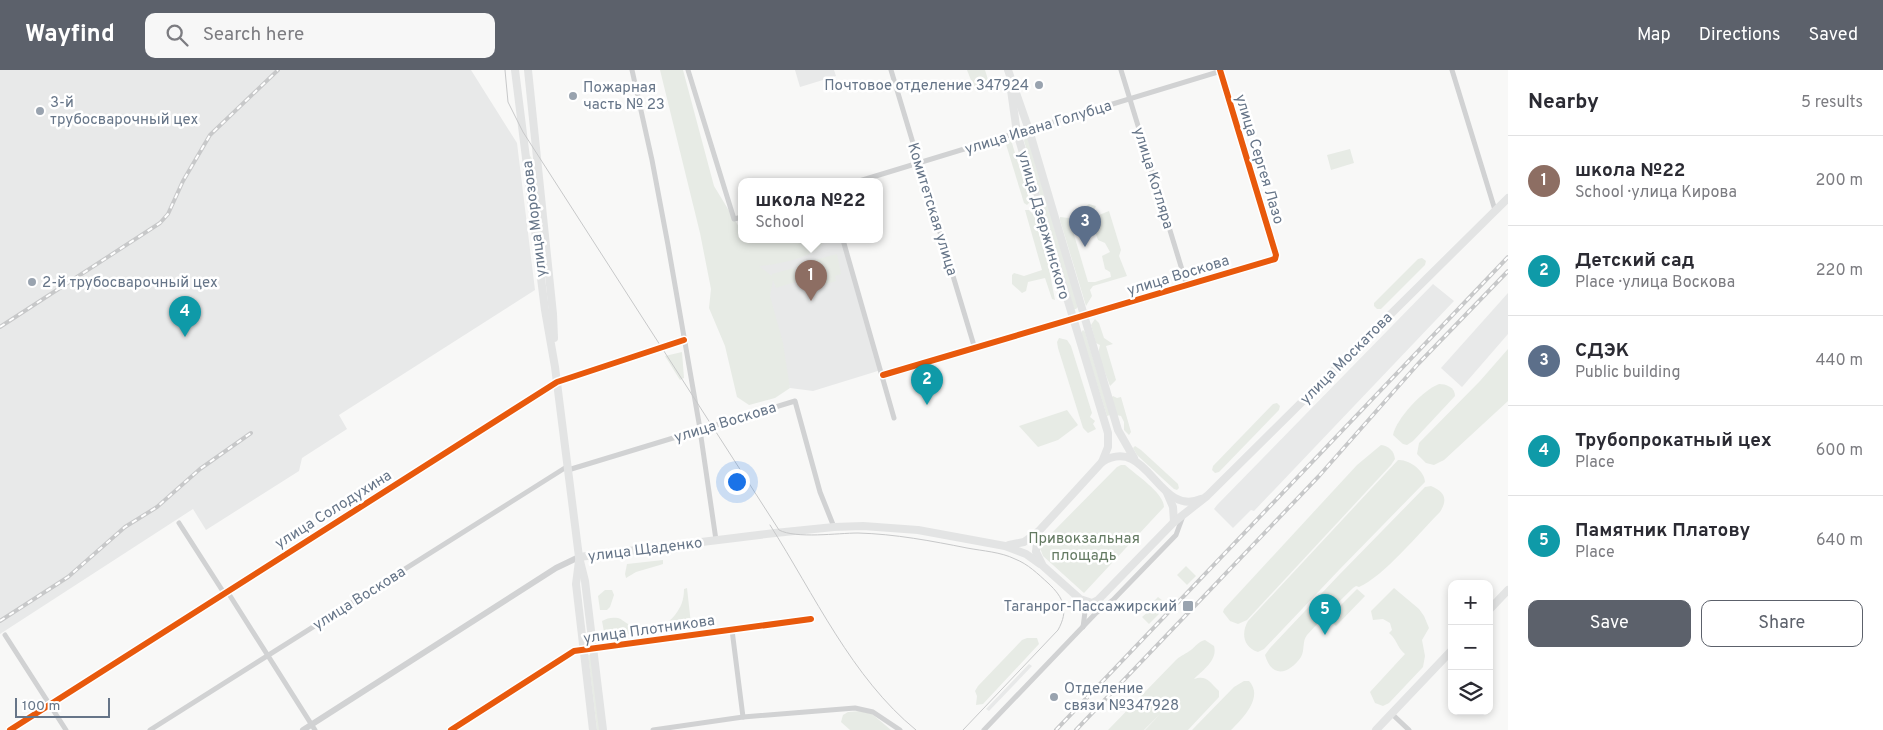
<!DOCTYPE html>
<meta charset="utf-8">
<style>
body{margin:0;font-family:Overpass,sans-serif;background:#f7f7f7;color:#2b2b33}
.controls{position:absolute;right:15px;bottom:15px;display:grid;overflow:hidden;border-radius:10px;box-shadow:0 2px 8px #0003}
.controls button{width:45px;height:45px;display:grid;place-items:center;padding:0;border:0;border-bottom:1px solid #e1e1e2;background:#fff;color:#2b2b33;font:25px sans-serif}
.scale{position:absolute;left:15px;bottom:12px;width:95px;box-sizing:border-box;padding-left:5px;border:2px solid #667588;border-top:0;font-size:14px;line-height:18px;white-space:nowrap;color:#667588;-webkit-text-stroke:4px #fff;paint-order:stroke}
.you{position:absolute;left:736px;top:411px;width:18px;height:18px;margin:-12px;border:4px solid #fff;border-radius:50%;background:#1a73e8;box-shadow:0 0 0 8px #1a73e833}
.badge{display:grid;place-items:center;width:32px;height:32px;border-radius:50%;background:#5c616b;color:#fff;font-size:16px;font-weight:700}
.pin{position:absolute;translate:-50% -41px;filter:drop-shadow(0 1px 2px #0008)}
.pin::after{content:'';position:absolute;top:26px;width:18px;height:15px;background:inherit;clip-path:polygon(0 0,100% 0,50% 100%)}
.popup{position:absolute;left:738px;top:108px;width:145px;height:65px;box-sizing:border-box;display:grid;place-content:center;border-radius:10px;background:#fff;filter:drop-shadow(0 1px 4px #0005);font-size:16px;white-space:nowrap;color:#7c7c81}
.popup b{font-size:19px;color:#2b2b33}
.popup::after{content:'';position:absolute;left:50%;top:100%;margin-left:-10px;border:10px solid transparent;border-top-color:#fff}
.list{margin:0;padding:0;list-style:none}
h2{display:flex;justify-content:space-between;align-items:center;height:65px;margin:0;padding:0 20px;font-size:21px}
h2 small{font-size:16px;font-weight:400;color:#7c7c81}
.list li{display:grid;grid-template-columns:32px 1fr auto;gap:15px;align-items:center;box-sizing:border-box;height:90px;padding:0 20px;border-top:1px solid #e1e1e2}
.list b{display:block;font-size:19px;white-space:nowrap}
.list p{margin:0;font-size:16px;white-space:nowrap;color:#7c7c81}
.list em{font-size:16px;font-style:normal;color:#7c7c81}
.actions{display:flex;gap:10px;padding:15px 20px}
.actions a{flex:1;padding:11px 0;border:1px solid #5c616b;border-radius:10px;text-align:center;font-size:18px;color:#5c616b}
.actions .main{background:#5c616b;color:#fff}
.icon{flex:none;width:28px;height:28px;fill:none;stroke:currentColor;stroke-width:2;stroke-linecap:round;stroke-linejoin:round}
.map{position:relative;flex:none;width:1508px;height:660px;overflow:hidden}
header{display:flex;align-items:center;gap:30px;box-sizing:border-box;height:70px;padding:0 25px;background:#5c616b;color:#fff}
header strong{font-size:24px}
nav{display:flex;gap:28px;margin-inline-start:auto;font-size:18px}
.search{width:350px;height:45px;background:#f7f7f7;display:flex;align-items:center;gap:12px;box-sizing:border-box;padding:0 18px;border-radius:10px;color:#7c7c81;font-size:19px}
main{display:flex}
aside{flex:1;background:#fff}
.map>svg:first-child{display:block}
.built{fill:#e8e9e9}
.green{fill:#e7ebe5}
.lines{fill:none;stroke-linecap:round;stroke-linejoin:round}
.minor{stroke:#d1d2d3;stroke-width:5}
.tertiary{stroke:#d1d2d3;stroke-width:6}
.secondary{stroke:#e3e4e4;stroke-width:8}
.tram{stroke:#c7c8c9;stroke-width:1}
.rail-casing{stroke:#c7c8c9;stroke-width:4}
.rail{stroke:#fff;stroke-width:2;stroke-dasharray:5.5;stroke-linecap:butt}
.cycleway-casing{stroke:#fff;stroke-width:9}
.cycleway{stroke:#e8590c;stroke-width:6}
.poi-dot{fill:#99a3af;stroke:#fff;stroke-width:2}
.labels{text-anchor:middle;stroke-width:5;stroke-linejoin:round;paint-order:stroke}
.poi-label{font-size:15px;fill:#667588;stroke:#fff;text-anchor:start}
.street-label{font-size:15px;fill:#667588;stroke:#fff}
.park-label{font-size:15px;fill:#647a62;stroke:#fff}
</style>
<header>
<strong>Wayfind</strong>
<div class="search"><svg class="icon" aria-label="search" viewBox="0 0 24 24"><circle cx="10" cy="10" r="6"/><path d="M15 15l6 6"/></svg>Search here</div>
<nav><a>Map</a><a>Directions</a><a>Saved</a></nav>
</header>
<main>
<div class="map">
<svg width="1508" height="660" viewBox="0 0 1508 660">
<rect width="100%" height="100%" fill="#f8f8f7"/>
<g class="built">
<path d="M0,0H471L517,73L535,220L339,345L347,359L302,388L299,401L206,460L193,439L0,564Z"/>
<path d="M795,0H834L836,6L800,17Z"/>
<path d="M743,170H842L881,300L813,321L790,318Z"/>
<path d="M1433,214L1454,231L1254,441L1251,440L1233,458L1214,439L1217,435Z"/>
<path d="M1508,223V264L1462,317L1441,298Z"/>
<path d="M1029,594L1032,596L989,641L986,639Z"/>
</g>
<g class="green">
<path d="M660,0H683L714,116L742,162V170H824C820,187 775,195 759,196L772,206V204L794,198L798,211L776,218L773,210L770,226L783,273L790,318L775,328L749,335L737,327L725,276L709,238L711,219L700,163Z"/>
<path d="M967,0H985L989,13L974,18Z"/>
<path d="M1025,68L1028,69L1078,237L1076,239H1074L1024,71Z"/>
<path d="M1007,69L1011,70L1030,132L1027,135L1024,133L1005,71Z"/>
<path d="M1350,79L1354,93L1331,100L1327,85Z"/>
<path d="M529,84L532,89L543,175H539Z"/>
<path d="M1089,134L1096,136L1093,143L1096,156H1099L1101,153L1099,145L1109,141L1121,180L1119,186L1127,206L1093,216L1090,220L1092,226L1086,236L1060,150V147L1069,148L1088,212H1095L1111,207L1110,202L1105,199L1102,186L1110,182L1105,173L1098,170L1086,136Z"/>
<path d="M1025,140H1029L1034,145L1046,183L1055,230L1052,229L1045,208L1028,212L1026,221L1022,223L1012,214V205L1014,203L1024,206L1042,200Z"/>
<path d="M837,184L841,204L835,206L836,211L823,215L815,190Z"/>
<path d="M1422,188L1426,191L1425,195L1381,239H1377L1374,236V233L1418,189Z"/>
<path d="M810,192L818,216L804,220L797,196Z"/>
<path d="M1095,249L1099,253L1104,268L1113,274L1106,276L1116,310L1110,316L1098,284L1100,275L1096,273L1091,255Z"/>
<path d="M1083,260L1085,262L1110,345L1107,346L1081,263Z"/>
<path d="M1059,268L1067,270L1071,276L1092,343L1090,347L1095,351L1093,354L1096,359L1088,363L1083,358L1058,278L1057,272Z"/>
<path d="M1508,279V331L1444,390L1434,395L1426,393L1417,384L1419,373L1480,311Z"/>
<path d="M682,282L684,308L680,310L665,286Z"/>
<path d="M1439,314C1446,314 1455,317 1455,326L1413,371L1407,375L1403,374L1393,365C1396,349 1423,320 1439,314Z"/>
<path d="M1113,326L1117,328L1121,327L1131,362L1129,365L1124,360V352L1121,346L1116,345L1111,328Z"/>
<path d="M1277,333L1280,336L1279,340L1219,402L1215,403L1212,400L1213,396L1273,334Z"/>
<path d="M1067,340L1078,355L1058,370L1038,377L1019,356Z"/>
<path d="M1381,375C1389,376 1394,381 1395,389L1391,395L1247,550L1238,554L1230,551L1223,542L1224,539L1357,395Z"/>
<path d="M1135,376L1141,380L1178,414L1179,418L1177,420L1174,419L1137,385L1133,378Z"/>
<path d="M1398,390C1409,389 1425,401 1425,412L1339,500L1264,579L1258,582C1243,577 1241,563 1248,551Z"/>
<path d="M1121,395H1125C1135,404 1164,423 1164,437L1084,523L1043,486L1040,478L1044,471L1117,397Z"/>
<path d="M1431,416C1445,422 1448,429 1440,442C1420,462 1383,507 1359,517L1356,516L1353,518C1337,534 1321,549 1307,565C1302,571 1305,580 1301,587C1289,604 1272,609 1265,585L1270,578L1338,506L1425,417Z"/>
<path d="M663,490V494L660,495L636,502L626,508L625,504L627,494Z"/>
<path d="M1186,496L1196,506L1187,515L1177,505Z"/>
<path d="M687,518L691,554L690,559L641,564H608L604,562L602,551C607,548 612,547 618,548C622,549 624,552 628,554C645,561 663,560 675,545C681,537 684,530 684,519Z"/>
<path d="M1394,518L1419,539L1424,546L1429,558L1422,570L1425,586L1423,597L1389,633L1383,636L1375,633L1370,622L1405,584C1397,578 1397,569 1389,563L1392,560L1390,553L1383,549L1373,550L1371,541Z"/>
<path d="M1357,519L1365,526L1336,556L1328,548Z"/>
<path d="M605,520H612L614,525L610,537L607,540H600L598,526Z"/>
<path d="M1158,527L1168,535L1149,554L1142,547L1150,540L1148,537Z"/>
<path d="M1027,568H1037L1039,574L983,634L976,635L977,626L975,621L978,616L1022,570Z"/>
<path d="M1205,570L1214,576C1218,590 1203,600 1194,609C1207,605 1209,612 1219,621V627L1188,660H1145L1160,644L1144,660H1108L1176,590C1181,585 1186,584 1191,580C1196,576 1198,572 1205,570Z"/>
<path d="M588,585H591L600,660H597Z"/>
<path d="M1244,611H1249C1264,627 1243,648 1231,660H1192L1234,617Z"/>
<path d="M860,641L872,644L891,660H850L841,652L843,645L848,642Z"/>
</g>
<g class="lines">
<g class="minor">
<path d="M632,0L652,90L668,175L699,353L716,470"/>
<path d="M688,0L734,149L742,147"/>
<path d="M891,0L975,279"/>
<path d="M1121,0L1187,216"/>
<path d="M1452,0L1495,140"/>
<path d="M856,112L1221,1"/>
<path d="M843,170L894,348"/>
<path d="M883,305L1275,189L1276,185L1220,0"/>
<path d="M568,400L795,331L820,422L834,457"/>
<path d="M179,453L224,523"/>
<path d="M227,521L315,660"/>
<path d="M1080,529L1085,542L1083,557"/>
<path d="M732,560L743,647"/>
<path d="M5,565L66,660"/>
<path d="M1392,644L1409,660"/>
<path d="M10,660L557,312L684,270"/>
<path d="M150,660L568,396"/>
<path d="M451,660L574,581L811,549"/>
<path d="M653,660L743,647L855,638L873,642L900,660"/>
<path d="M984,660L1096,543L1113,530L1176,465L1183,446"/>
</g>
<path class="tertiary" d="M303,660L556,498L579,487"/>
<g class="secondary">
<path d="M515,0L545,240L555,297L579,487L585,511L603,660"/>
<path d="M528,0L553,244L554,268"/>
<path d="M1008,0L1029,60L1118,360L1134,388"/>
<path d="M1010,13L1017,63L1108,363V377L1102,392"/>
<path d="M1167,423L1173,437L1174,452"/>
<path d="M1038,462L1036,482L1043,496L1080,529L1092,533L1098,530L1174,452L1207,426L1508,128"/>
<path d="M1009,475L1024,472L1038,462L1102,392C1148,364 1158,448 1201,429"/>
<path d="M579,487L775,463L834,457L863,456L918,460L1005,476L1026,484L1040,494"/>
<path d="M579,491L576,514L593,660"/>
<path d="M1489,540L1508,520"/>
<path d="M1376,660L1452,580"/>
</g>
<g class="tram">
<path d="M505,0L508,32L523,62L779,460C796,469 838,463 858,463C895,464 932,471 967,478C983,481 1001,482 1015,489C1028,494 1038,504 1048,513C1064,528 1069,540 1058,560L963,660"/>
<path d="M770,455C814,524 852,608 916,660"/>
</g>
<defs>
<g id="rail">
<path d="M0,257L160,153L168,144L183,111L210,65L278,0"/>
<path d="M0,551L68,507L125,457L157,437L200,399L251,363"/>
<path d="M1056,660L1508,187"/>
<path d="M1076,660L1319,406L1418,294L1508,201"/>
</g>
</defs>
<use href="#rail" class="rail-casing"/>
<use href="#rail" class="rail"/>
<defs>
<g id="cycleway">
<path d="M883,305L1275,189L1276,185L1220,0"/>
<path d="M10,660L557,312L684,270"/>
<path d="M451,660L574,581L811,549"/>
</g>
</defs>
<use href="#cycleway" class="cycleway-casing"/>
<use href="#cycleway" class="cycleway"/>
</g>
<g class="poi-dot">
<circle cx="1039" cy="15" r="5"/>
<circle cx="573" cy="26" r="5"/>
<circle cx="40" cy="41" r="5"/>
<circle cx="32" cy="212" r="5"/>
<rect x="1182" y="530" width="12" height="12" rx="2.5"/>
<circle cx="1054" cy="627" r="5"/>
</g>
<g class="labels">
<g class="poi-label">
<text x="1029" y="20" text-anchor="end">Почтовое отделение 347924</text>
<text x="583" y="22">Пожарная<tspan x="583" dy="17">часть № 23</tspan></text>
<text x="50" y="37">3-й<tspan x="50" dy="17">трубосварочный цех</tspan></text>
<text x="42" y="217">2-й трубосварочный цех</text>
<text x="1177" y="541" text-anchor="end">Таганрог-Пассажирский</text>
<text x="1064" y="623">Отделение<tspan x="1064" dy="17">связи №347928</tspan></text>
</g>
<g class="street-label">
<text transform="translate(1038 57) rotate(-17)" y="5">улица Ивана Голубца</text>
<text transform="translate(1260 89) rotate(73)" y="5">улица Сергея Лазо</text>
<text transform="translate(1154 108) rotate(73)" y="5">улица Котляра</text>
<text transform="translate(933 139) rotate(73)" y="5">Комитетская улица</text>
<text transform="translate(534 149) rotate(-97)" y="5">улица Морозова</text>
<text transform="translate(1044 155) rotate(74)" y="5">улица Дзержинского</text>
<text transform="translate(1178 205) rotate(-17)" y="5">улица Воскова</text>
<text transform="translate(1346 288) rotate(-45)" y="5">улица Москатова</text>
<text transform="translate(725 352) rotate(-17)" y="5">улица Воскова</text>
<text transform="translate(333 439) rotate(-32)" y="5">улица Солодухина</text>
<text transform="translate(645 479) rotate(-7)" y="5">улица Щаденко</text>
<text transform="translate(359 528) rotate(-32)" y="5">улица Воскова</text>
<text transform="translate(649 559) rotate(-8)" y="5">улица Плотникова</text>
</g>
<g class="park-label">
<text x="1084" y="473">Привокзальная<tspan x="1084" dy="17">площадь</tspan></text>
</g>
</g>
</svg>
<div class="controls">
<button>+</button>
<button>−</button>
<button><svg class="icon" aria-label="layers" viewBox="0 0 24 24"><path d="M12 4l9 5-9 5-9-5zM3 14l9 5 9-5"/></svg></button>
</div>
<div class="scale">100 m</div>
<div class="you"></div>
<div class="pin badge" style="left:811px;top:231px;background:#8d6e63">1</div>
<div class="popup"><b>школа №22</b>School</div>
<div class="pin badge" style="left:927px;top:335px;background:#0f9aa8">2</div>
<div class="pin badge" style="left:1085px;top:177px;background:#5c6f8a">3</div>
<div class="pin badge" style="left:185px;top:267px;background:#0f9aa8">4</div>
<div class="pin badge" style="left:1325px;top:565px;background:#0f9aa8">5</div>
</div>
<aside>
<h2>Nearby<small>5 results</small></h2>
<ul class="list">
<li><span class="badge" style="background:#8d6e63">1</span><div><b>школа №22</b><p>School · улица Кирова</p></div><em>200 m</em></li>
<li><span class="badge" style="background:#0f9aa8">2</span><div><b>Детский сад</b><p>Place · улица Воскова</p></div><em>220 m</em></li>
<li><span class="badge" style="background:#5c6f8a">3</span><div><b>СДЭК</b><p>Public building</p></div><em>440 m</em></li>
<li><span class="badge" style="background:#0f9aa8">4</span><div><b>Трубопрокатный цех</b><p>Place</p></div><em>600 m</em></li>
<li><span class="badge" style="background:#0f9aa8">5</span><div><b>Памятник Платову</b><p>Place</p></div><em>640 m</em></li>
</ul>
<div class="actions"><a class="main">Save</a><a>Share</a></div>
</aside>
</main>
